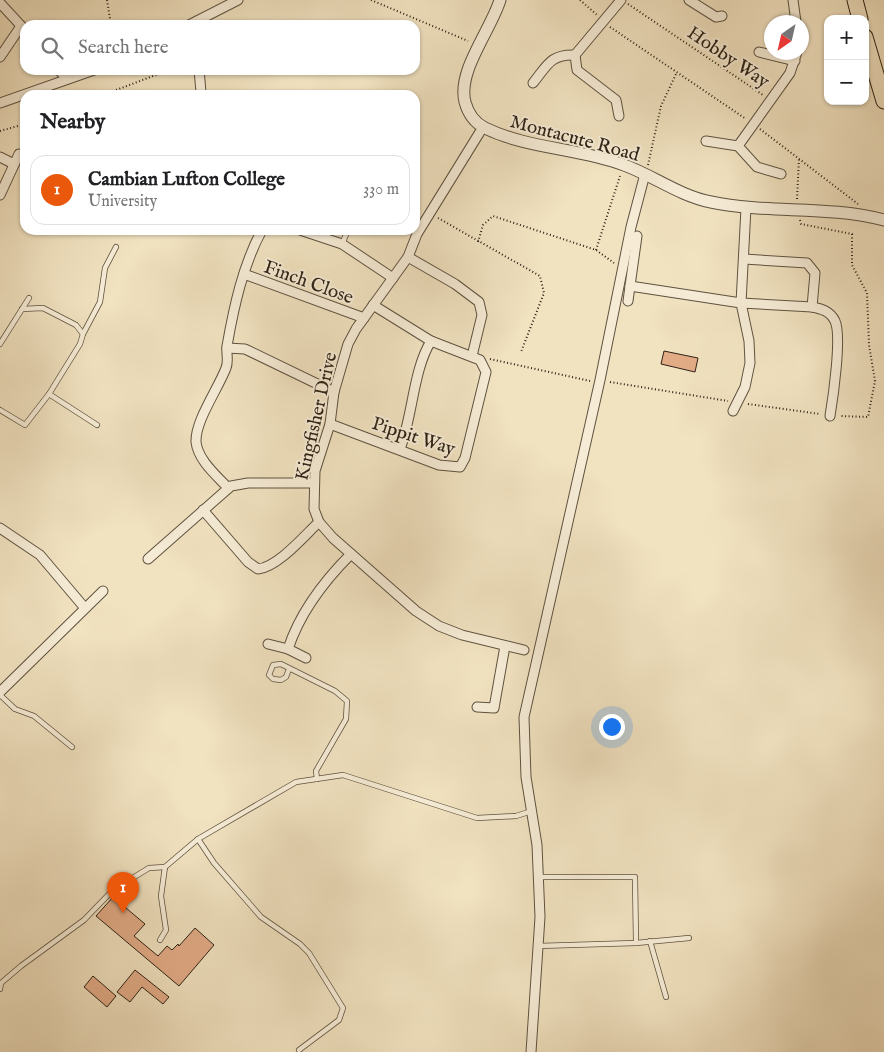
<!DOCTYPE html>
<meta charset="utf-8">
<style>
body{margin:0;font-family:"IM FELL English",serif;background:#f6f6f6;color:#202124}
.controls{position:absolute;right:15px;top:15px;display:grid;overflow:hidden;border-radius:10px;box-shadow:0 1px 4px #0004}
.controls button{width:45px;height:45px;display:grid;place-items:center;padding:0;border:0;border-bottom:1px solid #e0e0e0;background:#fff;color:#202124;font:25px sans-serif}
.compass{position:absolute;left:764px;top:15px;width:45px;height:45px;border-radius:50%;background:#fff;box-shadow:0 1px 4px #0004;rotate:214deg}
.you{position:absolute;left:611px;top:726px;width:18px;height:18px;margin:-12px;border:4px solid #fff;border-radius:50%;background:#1a73e8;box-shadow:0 0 0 8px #1a73e833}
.badge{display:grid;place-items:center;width:32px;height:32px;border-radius:50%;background:#ea580c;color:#fff;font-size:16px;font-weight:700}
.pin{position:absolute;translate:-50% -41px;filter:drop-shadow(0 1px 2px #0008)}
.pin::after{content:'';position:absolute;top:26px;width:18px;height:15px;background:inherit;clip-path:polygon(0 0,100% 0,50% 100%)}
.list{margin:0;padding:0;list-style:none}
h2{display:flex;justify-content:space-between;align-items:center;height:65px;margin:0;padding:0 20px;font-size:21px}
h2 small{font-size:16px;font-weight:400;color:#757577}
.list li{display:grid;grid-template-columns:32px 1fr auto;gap:15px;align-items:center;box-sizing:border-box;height:70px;margin:0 10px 10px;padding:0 10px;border:1px solid #e0e0e0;border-radius:15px}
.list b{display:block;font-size:19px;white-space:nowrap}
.list p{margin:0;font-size:16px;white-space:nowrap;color:#757577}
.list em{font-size:16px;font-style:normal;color:#757577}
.icon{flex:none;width:28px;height:28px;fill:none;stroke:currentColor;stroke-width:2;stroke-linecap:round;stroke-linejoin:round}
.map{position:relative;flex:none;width:884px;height:1052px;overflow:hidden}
.search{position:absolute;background:#fff;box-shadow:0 1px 4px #0004;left:20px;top:20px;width:400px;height:55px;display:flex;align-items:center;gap:12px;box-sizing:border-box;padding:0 18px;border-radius:15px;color:#757577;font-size:19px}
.panel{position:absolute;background:#fff;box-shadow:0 1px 4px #0004;left:20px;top:90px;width:400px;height:145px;border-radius:15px}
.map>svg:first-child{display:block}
.building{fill:#e2ac87;stroke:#2d2216}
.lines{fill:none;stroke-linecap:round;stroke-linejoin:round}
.service-casing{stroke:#5e5240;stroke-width:6}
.minor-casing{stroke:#5e5240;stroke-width:11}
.tertiary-casing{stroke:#5e5240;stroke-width:13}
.trunk-casing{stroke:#2d2216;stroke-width:17}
.path{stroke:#2d2216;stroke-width:2;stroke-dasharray:1 2.5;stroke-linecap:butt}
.service{stroke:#f6ecd6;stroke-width:4.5}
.minor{stroke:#f6ecd6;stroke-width:9}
.tertiary{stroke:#f6ecd6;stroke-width:11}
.trunk{stroke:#f1e2c0;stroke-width:15}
.labels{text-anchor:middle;stroke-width:4;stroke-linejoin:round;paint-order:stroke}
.street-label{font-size:19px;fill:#2d2216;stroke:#f6ecd6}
</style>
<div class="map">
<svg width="884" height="1052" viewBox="0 0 884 1052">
<rect width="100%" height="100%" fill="#f1e2c0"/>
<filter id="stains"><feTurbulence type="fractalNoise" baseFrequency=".004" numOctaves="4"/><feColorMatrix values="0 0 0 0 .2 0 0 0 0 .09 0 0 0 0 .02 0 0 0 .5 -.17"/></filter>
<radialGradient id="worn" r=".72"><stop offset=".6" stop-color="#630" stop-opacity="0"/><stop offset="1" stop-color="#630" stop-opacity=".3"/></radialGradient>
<g class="building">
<path d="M664,351L698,358L695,372L661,364Z"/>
<path d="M113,897L145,924L134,936L158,956L167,946L172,950L178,944L179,946L195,928L214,945L179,986L96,916Z"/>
<path d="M135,970L169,997L163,1004L142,987L130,1002L117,992Z"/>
<path d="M93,976L116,996L107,1007L84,987Z"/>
</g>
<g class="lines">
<defs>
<g id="service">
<path d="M342,244L348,230"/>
<path d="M22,309L43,308L76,325L83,334L80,344L49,394"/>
<path d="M83,334L100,302L105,268L116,247"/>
<path d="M0,344L29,298"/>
<path d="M0,410L25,425L49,394L97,425"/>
<path d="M289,669L286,677L281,680L273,679L269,675L273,665L281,664L335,691L347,701L346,719L316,771L317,779"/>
<path d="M0,695L15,709L34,716L72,747"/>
<path d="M198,839L214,863L261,917L300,944L309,953L343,1008L339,1020L299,1050"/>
<path d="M160,940L166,930L161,896L165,867L198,839L296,782L343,775L477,818L516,816L532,811"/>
<path d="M650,941L666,997"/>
<path d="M636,943L689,938"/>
<path d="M538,946L636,943L635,877H538"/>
<path d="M0,989L1,983L21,966L84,920L113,890L149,868L165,867"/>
</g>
<g id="minor">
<path d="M689,0L716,17L722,16"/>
<path d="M793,0L796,22"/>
<path d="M0,3L25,30"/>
<path d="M189,25L238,0"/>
<path d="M759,52L795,61"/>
<path d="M575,55L577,70L616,100L619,116"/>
<path d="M0,57L21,26"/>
<path d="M59,70L67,79"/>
<path d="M199,70L201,92L199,95"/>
<path d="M533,83C547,66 550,54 575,55L621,0"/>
<path d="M0,103L94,70"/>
<path d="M483,127L417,234L408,257L356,329L348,344L334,392L330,424L315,471L314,509L319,522L333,538L416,611L439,626L462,635L524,650"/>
<path d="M706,141L738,146L757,167L781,174"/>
<path d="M738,146L790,73L797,52"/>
<path d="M0,157L14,164"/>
<path d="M0,195L19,154"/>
<path d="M300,230L342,244L393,278"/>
<path d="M408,257L455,284L479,302L482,315L472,356"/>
<path d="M744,259L807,263L815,273L812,307"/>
<path d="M244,274L364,318"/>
<path d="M630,286L637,236"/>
<path d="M628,301L630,286L741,303L812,307C822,309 830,311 835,321C842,336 833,398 830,416"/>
<path d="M227,348L245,349L334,392"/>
<path d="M733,411L745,387L750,363L749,341L741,303L746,208"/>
<path d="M330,424L439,465L460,467L465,458L486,372L480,360L431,341L373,305"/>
<path d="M400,449C413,415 413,370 431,341"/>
<path d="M228,488C216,475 198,460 196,442C195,421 218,389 226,368C229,361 226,353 227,346C234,306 243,265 262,230"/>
<path d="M203,510L248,562L258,569C278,567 304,536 319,522"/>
<path d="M0,528L40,555L84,607"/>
<path d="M148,559L231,486L248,483H314"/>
<path d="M268,644L288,649L306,658"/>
<path d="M288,649C300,612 324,581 351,554"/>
<path d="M0,692L103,591"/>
<path d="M477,707L494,708L505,646"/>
<path d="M531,1052L540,917L537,845L526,777L524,717L600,380L631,227L645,174"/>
</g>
<path id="tertiary" d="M500,0C491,30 457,71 465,102C468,113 475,123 485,128C528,149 579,148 624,165C654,176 680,196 711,202C768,214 827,205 884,220"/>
<g id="trunk">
<path d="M855,0L860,19"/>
<path d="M865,37L884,101"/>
</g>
</defs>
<use href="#service" class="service-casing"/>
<use href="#minor" class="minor-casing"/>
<use href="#tertiary" class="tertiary-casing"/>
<use href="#trunk" class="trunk-casing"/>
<g class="path">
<path d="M107,0L111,25"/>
<path d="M371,0L468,41"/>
<path d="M580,0L597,15"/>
<path d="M628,4L763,95"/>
<path d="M610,27L746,119"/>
<path d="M103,95L169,70"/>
<path d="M760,129L858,204"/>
<path d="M0,131L25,124"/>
<path d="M648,165L661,106L677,72"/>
<path d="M797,199L799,159"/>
<path d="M438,218L540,276L544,293L521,352"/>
<path d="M800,220L801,224L852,234V265L867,293L869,345L875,381L868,417L840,416"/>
<path d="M478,242L483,225L493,216L596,250L614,263"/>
<path d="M596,250L620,176"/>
<path d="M490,359L590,381"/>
<path d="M610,382L728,401"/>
<path d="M748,404L820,414"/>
</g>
<use href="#service" class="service"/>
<use href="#minor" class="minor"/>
<use href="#tertiary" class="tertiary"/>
<use href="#trunk" class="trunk"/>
</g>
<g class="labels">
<g class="street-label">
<text transform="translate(729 56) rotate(34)" y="7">Hobby Way</text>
<text transform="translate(575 137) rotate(15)" y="7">Montacute Road</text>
<text transform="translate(309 281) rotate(20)" y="7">Finch Close</text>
<text transform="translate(315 416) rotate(-77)" y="7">Kingfisher Drive</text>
<text transform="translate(414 435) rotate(18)" y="7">Pippit Way</text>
</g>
</g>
<rect width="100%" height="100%" filter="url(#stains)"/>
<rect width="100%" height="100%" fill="url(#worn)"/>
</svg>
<div class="controls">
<button>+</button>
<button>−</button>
</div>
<svg class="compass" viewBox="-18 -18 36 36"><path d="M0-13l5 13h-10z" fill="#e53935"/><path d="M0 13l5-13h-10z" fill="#757577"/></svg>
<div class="you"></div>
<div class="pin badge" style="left:123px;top:913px">1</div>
<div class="search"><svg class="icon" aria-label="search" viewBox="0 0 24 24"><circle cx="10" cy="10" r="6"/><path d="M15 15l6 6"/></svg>Search here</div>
<section class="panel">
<h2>Nearby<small></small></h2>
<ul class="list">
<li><span class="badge">1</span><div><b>Cambian Lufton College</b><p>University</p></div><em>330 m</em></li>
</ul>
</section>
</div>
